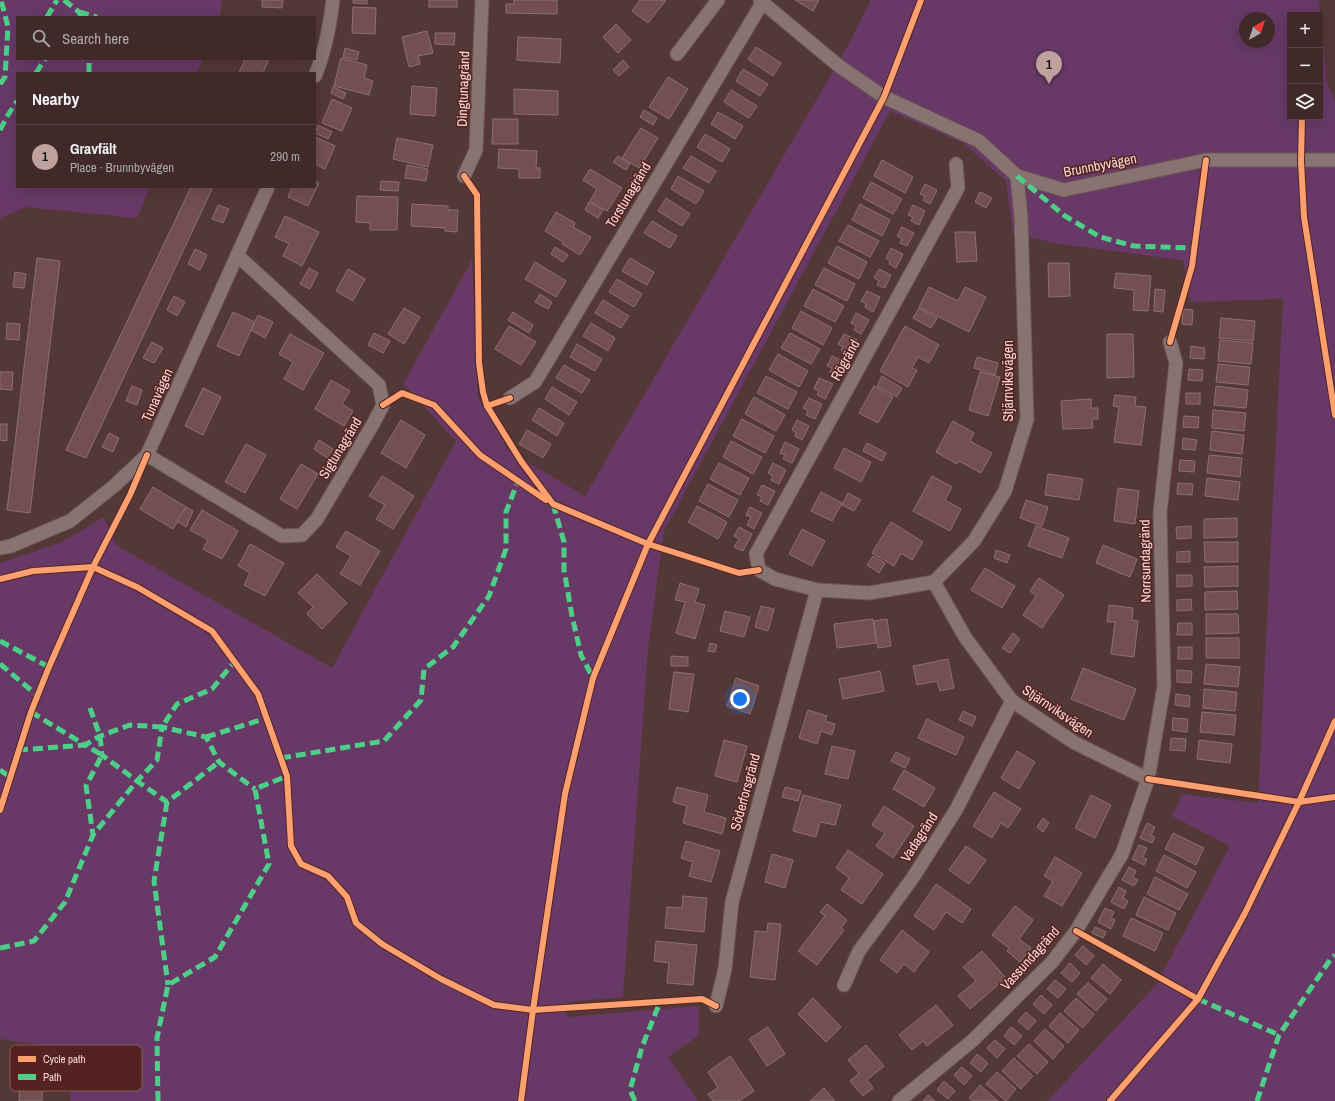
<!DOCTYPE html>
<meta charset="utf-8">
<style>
body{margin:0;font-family:"Archivo Narrow",sans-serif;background:#463231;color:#f1f3f6}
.controls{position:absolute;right:12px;top:12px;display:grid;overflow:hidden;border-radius:0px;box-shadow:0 4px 16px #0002}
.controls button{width:36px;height:36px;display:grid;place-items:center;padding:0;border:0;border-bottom:1px solid #584646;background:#3f2a29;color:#f1f3f6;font:20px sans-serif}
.compass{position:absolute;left:1239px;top:12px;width:36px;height:36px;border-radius:50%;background:#3f2a29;box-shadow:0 4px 16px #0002;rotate:39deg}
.you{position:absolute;left:740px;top:699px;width:14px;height:14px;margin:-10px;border:3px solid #fff;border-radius:50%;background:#1a73e8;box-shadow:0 0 0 6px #1a73e833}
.badge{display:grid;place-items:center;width:26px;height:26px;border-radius:50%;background:#bfa19e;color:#111;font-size:13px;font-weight:700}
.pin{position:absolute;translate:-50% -33px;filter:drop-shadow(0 1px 2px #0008)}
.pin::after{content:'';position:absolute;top:21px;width:14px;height:12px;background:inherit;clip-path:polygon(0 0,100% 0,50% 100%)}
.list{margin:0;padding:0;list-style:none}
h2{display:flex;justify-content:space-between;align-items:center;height:52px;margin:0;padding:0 16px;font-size:17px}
h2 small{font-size:13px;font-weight:400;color:#ada7a8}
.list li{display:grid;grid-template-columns:26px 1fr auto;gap:12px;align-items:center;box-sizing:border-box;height:64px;padding:0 16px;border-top:1px solid #584646}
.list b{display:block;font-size:15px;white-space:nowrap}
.list p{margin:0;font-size:13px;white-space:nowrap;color:#ada7a8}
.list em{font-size:13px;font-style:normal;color:#ada7a8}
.icon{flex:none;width:22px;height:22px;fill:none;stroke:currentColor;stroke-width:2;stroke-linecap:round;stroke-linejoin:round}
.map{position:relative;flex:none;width:1335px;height:1101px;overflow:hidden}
.search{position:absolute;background:#3f2a29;box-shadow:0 4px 16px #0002;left:16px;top:16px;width:300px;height:44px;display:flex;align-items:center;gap:10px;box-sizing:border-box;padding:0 14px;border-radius:0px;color:#ada7a8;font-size:15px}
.panel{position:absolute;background:#3f2a29;box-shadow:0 4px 16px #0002;left:16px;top:72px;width:300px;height:116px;border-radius:0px}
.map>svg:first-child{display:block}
.green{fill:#683967;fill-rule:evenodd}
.building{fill:#734f4f;stroke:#89716f}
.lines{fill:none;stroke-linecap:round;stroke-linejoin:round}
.minor-casing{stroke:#6e5655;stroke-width:15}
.minor{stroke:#877371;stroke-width:13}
.quiet{stroke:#4dcf88;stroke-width:5;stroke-dasharray:10 5;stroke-linecap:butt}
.cycleway-casing{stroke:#542321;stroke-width:8}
.cycleway{stroke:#fca06f;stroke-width:6}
.labels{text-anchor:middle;stroke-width:3;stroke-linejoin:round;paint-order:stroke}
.street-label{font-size:14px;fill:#f9d9d5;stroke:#542321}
.key{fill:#542321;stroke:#865a57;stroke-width:1}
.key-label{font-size:11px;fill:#f9d9d5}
</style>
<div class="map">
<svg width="1335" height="1101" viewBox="0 0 1335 1101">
<rect width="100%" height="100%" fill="#543837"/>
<g class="green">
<path d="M0,0H222L220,17H17V59H203L197,73H17V187H150L137,218L26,207L0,218Z"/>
<path d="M871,0H1319L1327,82L1335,101V1101H1047L1156,985L1230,846L1172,816L1182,794L1258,803L1283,299L1191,302L1183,260L1066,245L1013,234L1006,181L963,143L890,111L664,531L648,648L623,997L568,1002L567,1017L699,1006V1035L668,1057L698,1101H70L76,1050L0,1039V563L62,542L104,517L116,545L332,668L456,441L403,384L472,260L478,398L509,451L585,496L849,44ZM1290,15H1320V117H1290ZM1245,18H1269V42H1245Z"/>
</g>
<g class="building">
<path d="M262,0H283L282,8L262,7Z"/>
<path d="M353,0H367V4L353,3Z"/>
<rect x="429" y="0" width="28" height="7"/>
<path d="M514,0H557V14L506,13V4H514Z"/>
<path d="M640,0H666L648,23L632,11Z"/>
<path d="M795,0H819L813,11Z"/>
<path d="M353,7L376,8L375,34L352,33Z"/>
<path d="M616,24L631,40L618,53L603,37Z"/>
<path d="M427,31L433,53L418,56L420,64L409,67L402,37Z"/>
<path d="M435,33H455L454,45L435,44Z"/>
<path d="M518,37L561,39L560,63L517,60Z"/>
<path d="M756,47L781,63L773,76L748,59Z"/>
<path d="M345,48L359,52L357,60L343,57Z"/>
<path d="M341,58L367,65L364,78L373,81L369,95L334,86Z"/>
<path d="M245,59H269L263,73H239Z"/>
<path d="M623,60L629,67L619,76L613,70Z"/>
<path d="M743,69L768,84L760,96L736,81Z"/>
<path d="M668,77L688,89L669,119L649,107Z"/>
<path d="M412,86L437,88L435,116L410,114Z"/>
<path d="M333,87L346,93L343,99L331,93Z"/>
<path d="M514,89L558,91V115L514,114Z"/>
<path d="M731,90L757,106L749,118L724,102Z"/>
<path d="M332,99L352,108L342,131L322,123Z"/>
<path d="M644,110L657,118L653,125L640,117Z"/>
<path d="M718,112L743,126L735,139L711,124Z"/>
<path d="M493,119H518V144H492Z"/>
<path d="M318,125L332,132L328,139L315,133Z"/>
<path d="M641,128L658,138L639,168L622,158Z"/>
<path d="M705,134L730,149L722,162L697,147Z"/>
<path d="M315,137L335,146L325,169L315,164Z"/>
<path d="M397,138L433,145L428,167L393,159Z"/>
<path d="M499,149L537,151L536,168H540V178H519V169L498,168Z"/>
<path d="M618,156L630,164L626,170L613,162Z"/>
<path d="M691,156L716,171L709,183L683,168Z"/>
<path d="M882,160L913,177L905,193L874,176Z"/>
<path d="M407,165L428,169L426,181L405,178Z"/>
<path d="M590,169L622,188L607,211L590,201L597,189L583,180Z"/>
<path d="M678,176L704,191L696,204L671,189Z"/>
<path d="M315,181L319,183L308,206L288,197L292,187H315Z"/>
<path d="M381,181L399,182L398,191L380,190Z"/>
<path d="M871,182L902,199L893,214L863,198Z"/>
<path d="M925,184L937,190L930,204L923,200L925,196L920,194Z"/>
<path d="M191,187H213L86,458L66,450Z"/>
<path d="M980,192L992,198L986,208L975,202Z"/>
<path d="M357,196L398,197L397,230H370V223L356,222Z"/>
<path d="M666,198L690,214L682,226L658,211Z"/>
<path d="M589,202L603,210L598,218L585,210Z"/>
<path d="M412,204L448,206V210H458L457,232L445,231V228L411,226Z"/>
<path d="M860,204L890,220L882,236L852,220Z"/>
<path d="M218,205L229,209L223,223L212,219Z"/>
<path d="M913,205L925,211L919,225L911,221L913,217L908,215Z"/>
<path d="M556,212L575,223L573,227L591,237L580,255L562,244L563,242L545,231Z"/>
<path d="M285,216L319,232L302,266L283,256L289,244L275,237Z"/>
<path d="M652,221L677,236L670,248L644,233Z"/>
<path d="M848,225L879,241L870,257L839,241Z"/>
<path d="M902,227L914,233L907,246L900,243L902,239L897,236Z"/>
<path d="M955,232H975L977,261L957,262Z"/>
<path d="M837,246L867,262L859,279L828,263Z"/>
<path d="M555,247L568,255L563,262L551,254Z"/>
<path d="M891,248L903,254L896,268L889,264L890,261L886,258Z"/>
<path d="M195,249L207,255L200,270L188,264Z"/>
<path d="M37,258L60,261L30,513L7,510Z"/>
<path d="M630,258L654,272L647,285L622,271Z"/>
<path d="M535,262L566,281L556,297L525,279Z"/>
<path d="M1048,263H1069L1070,296L1049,297Z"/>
<path d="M309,268L318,273L310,289L300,284Z"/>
<path d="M824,268L855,284L847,301L815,285Z"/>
<path d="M348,269L365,279L353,301L336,291Z"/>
<path d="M879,269L891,275L885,288L877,285L879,281L874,278Z"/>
<path d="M15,272L26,274L24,288L13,287Z"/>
<path d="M1116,273L1151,276L1148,311L1133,310L1134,290L1114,288Z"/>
<path d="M617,279L642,294L634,307L609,292Z"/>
<path d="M929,287L958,301L965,287L986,297L969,332L919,307Z"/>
<path d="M813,289L844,306L835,322L804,306Z"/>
<path d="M1155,289L1165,290L1163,312L1154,311Z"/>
<path d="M867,291L880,297L873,312L865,307L866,304L861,301Z"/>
<path d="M540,294L552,302L548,309L535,302Z"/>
<path d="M174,296L185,302L177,316L167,310Z"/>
<path d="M603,300L629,316L621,328L595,313Z"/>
<path d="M404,308L420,317L404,344L388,334Z"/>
<path d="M919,308L937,318L931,328L913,318Z"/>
<path d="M1183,309L1193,310L1192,325L1182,324Z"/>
<path d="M801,311L832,328L823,345L792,328Z"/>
<path d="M233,312L255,322L239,356L217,346Z"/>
<path d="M513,312L533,325L529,333L508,320Z"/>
<path d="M856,313L869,320L861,334L854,330L856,326L851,323Z"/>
<path d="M258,315L273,322L265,338L251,330Z"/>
<path d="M1221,318L1255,321L1253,341L1219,338Z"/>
<path d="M7,323L20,324L19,340L6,339Z"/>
<path d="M591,323L615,338L608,351L583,336Z"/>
<path d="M509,326L536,342L521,365L495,349Z"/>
<path d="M905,326L939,345L929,363L918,357L912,368L917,370L908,387L880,371Z"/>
<path d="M374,333L390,341L383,353L368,345Z"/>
<path d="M790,333L820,349L811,364L781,348Z"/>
<path d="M290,334L324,353L303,390L284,379L293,362L279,354Z"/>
<path d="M844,334L857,340L850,355L841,350L843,347L838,344Z"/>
<path d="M1107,334H1133L1134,377L1107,378Z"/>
<path d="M1220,340L1253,343L1251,364L1218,361Z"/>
<path d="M152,342L163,348L154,363L143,358Z"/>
<path d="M577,344L602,359L595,371L570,357Z"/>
<path d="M1191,346L1205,348L1204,359L1190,358Z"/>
<path d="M778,354L808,371L799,387L769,370Z"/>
<path d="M832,356L845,362L838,376L830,372L832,368L827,366Z"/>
<path d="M977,357L998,363L995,375L974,368Z"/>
<path d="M1218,364L1250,367L1248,385L1216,382Z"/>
<path d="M564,365L590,380L582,393L556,378Z"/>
<path d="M1189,369L1203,370L1202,381L1188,380Z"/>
<path d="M0,372H13L12,390L0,389Z"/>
<path d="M980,372L1000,377L988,416L969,410Z"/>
<path d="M766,376L797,392L788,409L757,393Z"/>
<path d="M882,376L902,388L897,397L877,386Z"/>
<path d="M819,378L833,384L825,399L817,395L819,391L814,389Z"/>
<path d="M331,380L350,391L342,404L353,411L344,426L315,409Z"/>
<path d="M132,386L142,390L137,405L126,401Z"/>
<path d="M874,386L893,397L878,423L859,413Z"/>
<path d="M1216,386L1248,390L1246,408L1214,405Z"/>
<path d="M552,387L577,402L569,415L545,399Z"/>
<path d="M203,388L221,397L203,435L185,426Z"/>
<rect x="1186" y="393" width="14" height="11"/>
<path d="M1115,395L1136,397L1135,406L1146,407L1141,445L1114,442L1119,407L1113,406Z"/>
<path d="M754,397L785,415L776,431L745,414Z"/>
<path d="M809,398L822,404L815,419L806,415L808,411L803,408Z"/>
<path d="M1091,399V408H1098V419H1092L1093,428L1063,429L1061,401Z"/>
<path d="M539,408L564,423L557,436L532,420Z"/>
<path d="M1213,410L1246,413L1244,431L1212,428Z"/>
<path d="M1184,416L1199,417L1198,428L1183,427Z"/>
<path d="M742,419L774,436L765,453L733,436Z"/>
<path d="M401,420L425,435L406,468L381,453Z"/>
<path d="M797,420L809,426L802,440L795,436L796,432L792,430Z"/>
<path d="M953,421L974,433L970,441L992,453L981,473L959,461L957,464L936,452Z"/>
<path d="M0,424H7V441L0,440Z"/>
<path d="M527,430L551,444L543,458L519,444Z"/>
<path d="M1212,431L1244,435L1242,454L1210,450Z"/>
<path d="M109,433L119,438L113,452L102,447Z"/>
<path d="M1183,438L1197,440L1195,450L1182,449Z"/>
<path d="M319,440L333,449L327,458L314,449Z"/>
<path d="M731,441L762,457L753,474L723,457Z"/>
<path d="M785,442L799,449L792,463L783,459L785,455L780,453Z"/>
<path d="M867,443L886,453L882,461L863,451Z"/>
<path d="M246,444L266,455L245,493L225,482Z"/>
<path d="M844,448L871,462L861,482L834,468Z"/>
<path d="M1209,455L1242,458L1240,477L1207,473Z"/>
<path d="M1180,460L1195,461L1194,472L1179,471Z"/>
<path d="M719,463L749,478L740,495L710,479Z"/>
<path d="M773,463L786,470L779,484L771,480L773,476L768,473Z"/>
<path d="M301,464L318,474L297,509L280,499Z"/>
<path d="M1048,474L1083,479L1079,500L1045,495Z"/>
<path d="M382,476L414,496L393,529L376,519L385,505L369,496Z"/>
<path d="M932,476L952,487L945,500L961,509L950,531L913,511Z"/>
<path d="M1207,478L1240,482L1238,500L1205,496Z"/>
<path d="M1178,483L1193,484L1192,495L1177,494Z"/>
<path d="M708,484L738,500L729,517L699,501Z"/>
<path d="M762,485L775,491L768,505L760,501L762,497L757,495Z"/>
<path d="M153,487L186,507L173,529L140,509Z"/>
<path d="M1118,488L1139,491L1135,524L1114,521Z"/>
<path d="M821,492L842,503L832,521L811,511Z"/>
<path d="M848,493L861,500L854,511L842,505Z"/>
<path d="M1026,500L1048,507L1042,526L1020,518Z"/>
<path d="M697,506L727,522L718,539L688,522Z"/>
<path d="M186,507L193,511L186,527L177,521Z"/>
<path d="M750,507L762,513L754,529L747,525L751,517L746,515Z"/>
<path d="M202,510L238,531L222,559L203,549L208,540L190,530Z"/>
<path d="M1237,518V537L1204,538V519Z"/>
<path d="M891,522L923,542L912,560L901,553L894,566L872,553Z"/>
<path d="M1036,526L1069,538L1062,558L1028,546Z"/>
<path d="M1191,526V538L1177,539L1176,527Z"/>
<path d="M739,527L752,534L743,551L734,547L739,539L734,536Z"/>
<path d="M802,529L825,541L812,566L789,554Z"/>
<path d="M346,531L380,551L360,585L340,574L351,556L336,547Z"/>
<path d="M1204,542H1238V562H1205Z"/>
<path d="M250,544L284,563L265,596L244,585L250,573L238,566Z"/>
<path d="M1103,545L1137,559L1130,577L1096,563Z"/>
<path d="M996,550L1010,555L1007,563L994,558Z"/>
<path d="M1190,551V562H1177V552Z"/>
<path d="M873,556L885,563L879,573L867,565Z"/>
<path d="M1238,566V586L1205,587L1204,567Z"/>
<path d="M985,568L1015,586L1002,608L971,590Z"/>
<path d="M317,574L347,603L322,629L307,614L313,607L298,593Z"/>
<path d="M1177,575H1192V586L1177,587Z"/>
<path d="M1039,578L1064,595L1042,628L1023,615L1036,596L1030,591Z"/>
<path d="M680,583L699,589L695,602L705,605L695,639L676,633L685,602L675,600Z"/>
<path d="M1237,591L1238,609L1205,610V592Z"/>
<path d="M1191,599L1192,610L1177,611V600Z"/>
<path d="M1109,605L1133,608L1132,620L1138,621L1134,657L1111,654L1115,622H1107Z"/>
<path d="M761,606L774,609L768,631L755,627Z"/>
<path d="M725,611L750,617L744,637L720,631Z"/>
<path d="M1206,614H1238L1239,633L1206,634Z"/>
<path d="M873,619L876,643L837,648L834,624Z"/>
<path d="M887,619L891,646L878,648L874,621Z"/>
<path d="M1178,623H1192V635H1177Z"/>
<path d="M1013,633L1020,639L1010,653L1002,648Z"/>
<rect x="1206" y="638" width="33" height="20"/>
<path d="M710,643L717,645L715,652L708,651Z"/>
<rect x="1178" y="647" width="14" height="12"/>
<path d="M671,656L688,657V666H671Z"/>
<path d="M948,659L954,688L940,691L937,681L917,685L913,666Z"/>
<path d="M1206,664L1240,667L1238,687L1204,684Z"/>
<path d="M1083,668L1136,689L1124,720L1071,699Z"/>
<path d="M1177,670L1192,671L1191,683L1177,682Z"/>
<path d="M880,671L884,691L843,699L839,679Z"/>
<path d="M674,672L694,674L688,712L669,709Z"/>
<path d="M736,678L759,686L750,714L727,706Z"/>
<path d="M1204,689L1237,692L1235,711L1203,708Z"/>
<path d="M1176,694L1190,696L1189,707L1175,705Z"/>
<path d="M808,710L827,716L825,721L835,724L832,735L821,731L817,744L799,738Z"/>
<path d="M963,711L976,717L972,726L959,720Z"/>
<path d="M1202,712L1236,715L1234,735L1200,732Z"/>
<path d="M1173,718L1188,719L1187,732L1172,730Z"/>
<path d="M927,719L964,737L956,755L918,738Z"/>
<path d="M1171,738L1186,739L1185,751L1170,750Z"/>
<path d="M724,740L747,746L737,782L715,776Z"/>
<path d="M1199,740L1232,744L1230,763L1197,759Z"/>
<path d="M832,746L855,751L848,779L825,774Z"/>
<path d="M1017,751L1035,762L1019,789L1001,778Z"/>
<path d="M896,752L910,759L905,768L891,761Z"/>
<path d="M904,770L935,788L924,807L893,789Z"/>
<path d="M677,787L708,795L704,812L726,818L722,834L683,823L687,806L673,802Z"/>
<path d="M785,787L801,791L798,801L782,797Z"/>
<path d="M994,792L1021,809L1008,828L1001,823L992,838L973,826Z"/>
<path d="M803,795L841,805L835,825L820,822L816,837L793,831Z"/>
<path d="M1091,795L1111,805L1095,838L1075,828Z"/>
<path d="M884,806L914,826L893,858L876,846L885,833L872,825Z"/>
<path d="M1043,818L1049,823L1043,832L1037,827Z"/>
<path d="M1147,823L1155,827L1151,835L1155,837L1152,843L1140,838Z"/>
<path d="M1173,833L1204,848L1196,865L1165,849Z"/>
<path d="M686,841L720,851L711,882L689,876L693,862L681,858Z"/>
<path d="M1139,845L1147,848L1143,857L1147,859L1144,865L1132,859Z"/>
<path d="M966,846L986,860L969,884L949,870Z"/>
<path d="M848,850L883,874L862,904L841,890L849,878L836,868Z"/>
<path d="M772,854L793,860L785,888L765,882Z"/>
<path d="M1164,855L1196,872L1187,888L1156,871Z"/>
<path d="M1055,857L1082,873L1062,906L1044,896L1053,881L1044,876Z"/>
<path d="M1129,867L1136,871L1133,877L1138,880L1134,886L1122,880Z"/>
<path d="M1155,877L1188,894L1179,910L1147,894Z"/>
<path d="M936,884L971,909L962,923L946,912L934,930L914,916Z"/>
<path d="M1119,887L1126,891L1123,898L1128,901L1124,909L1111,902Z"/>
<path d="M683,896L707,898L704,932L665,928L667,907L682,908Z"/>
<path d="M1144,897L1176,913L1168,930L1136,915Z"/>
<path d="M827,904L847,920L841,928L844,930L817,965L798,951L825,916L820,912Z"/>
<path d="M1015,906L1033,920L1019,939L1031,948L1020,962L1007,951L1009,948L992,935Z"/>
<path d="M1105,908L1114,912L1111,918L1115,920L1111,929L1098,922Z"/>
<path d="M1131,918L1163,933L1155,951L1123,936Z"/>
<path d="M768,923L781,924L775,980L750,977L755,931L767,932Z"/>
<path d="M1095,927L1106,932L1103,938L1092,933Z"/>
<path d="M902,930L929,952L914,972L904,964L897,973L880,960Z"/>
<path d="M656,941L697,945L693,985L667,983L669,963L654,961Z"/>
<path d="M1083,946L1094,956L1086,965L1075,955Z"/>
<path d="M982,951L1006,978L970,1009L958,996L976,981L963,967Z"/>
<path d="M1070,963L1080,973L1072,982L1061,973Z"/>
<path d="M1103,964L1121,980L1110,994L1091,978Z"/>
<path d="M1055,980L1066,989L1058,998L1047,989Z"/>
<path d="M1088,983L1107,999L1096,1011L1077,994Z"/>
<path d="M1041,995L1052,1005L1044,1014L1033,1004Z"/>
<path d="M813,998L841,1027L826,1042L798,1014Z"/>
<path d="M1076,998L1094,1014L1083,1028L1064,1011Z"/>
<path d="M936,1005L953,1025L927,1046L923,1041L912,1050L899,1035Z"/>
<path d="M1026,1012L1036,1021L1028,1030L1018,1021Z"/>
<path d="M1060,1013L1079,1030L1068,1043L1049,1026Z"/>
<path d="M768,1027L785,1054L767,1066L749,1039Z"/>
<path d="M1011,1027L1022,1036L1014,1045L1004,1036Z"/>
<path d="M1045,1029L1064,1046L1053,1059L1034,1041Z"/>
<path d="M995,1040L1005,1049L997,1058L987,1048Z"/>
<path d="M1029,1044L1048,1062L1037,1074L1017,1056Z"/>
<path d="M866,1045L884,1066L867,1080L873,1088L863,1096L850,1081L859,1073L848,1060Z"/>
<path d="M977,1054L988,1063L981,1072L970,1063Z"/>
<path d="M730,1056L754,1091L739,1101H713L708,1094L718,1088L708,1072Z"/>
<path d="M1014,1058L1033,1076L1021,1089L1002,1071Z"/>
<path d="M962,1067L972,1076L964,1085L954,1075Z"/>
<path d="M997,1072L1016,1089L1006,1101L986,1084Z"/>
<path d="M20,1077L43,1078L42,1101H19Z"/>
<path d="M944,1081L955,1091L948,1099L937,1090Z"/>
<path d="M980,1085L998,1101H973L969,1098Z"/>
<path d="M824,1088L835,1101H810Z"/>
<path d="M928,1095L935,1101H923Z"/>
</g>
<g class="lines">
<defs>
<g id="minor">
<path d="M760,0L763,3L839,66L884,97L979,141L1017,176L1064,190L1206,160H1335"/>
<path d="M677,54L718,0"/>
<path d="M315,76C325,52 330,25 333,0"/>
<path d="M956,164L958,188L756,554L759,570L775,579L817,590L869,593L934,582L974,541L1005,491L1027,419L1021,218L1017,176"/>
<path d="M464,176L476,150L482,0"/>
<path d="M510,398L535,382L764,0"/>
<path d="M147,455L282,536L302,535L317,519L373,424L383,405L379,385L237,255"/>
<path d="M0,548L11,546L70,521L114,486L147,455L268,187"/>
<path d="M934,582L965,637L1012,701L1075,743L1148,779"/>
<path d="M844,985L859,951L912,879L956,810L1012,701"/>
<path d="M716,1006L725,969L732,902L817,590"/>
<path d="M899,1101L972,1041L1052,962L1076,931L1122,854L1148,779L1164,686L1160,513L1176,363L1170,342"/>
</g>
</defs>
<use href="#minor" class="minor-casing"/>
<use href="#minor" class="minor"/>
<g class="quiet">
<path d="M64,0L79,12L81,17"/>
<path d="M79,12L97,17"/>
<path d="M47,17L57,0"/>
<path d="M36,73L45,59"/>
<path d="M89,73V59"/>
<path d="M0,84L5,77L8,27L1,0"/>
<path d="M0,130L8,115L17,101"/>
<path d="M1017,176L1065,216L1100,237L1134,246L1193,248"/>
<path d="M553,504L564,542V570L572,616L581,655L593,678"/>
<path d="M0,641L49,667"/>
<path d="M0,664L38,696"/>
<path d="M90,708L100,736L102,755L137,781L157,760L162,727L206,737L219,762L255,789"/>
<path d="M31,712L85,745L100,736L130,725L162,727L177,704L212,689L235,661"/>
<path d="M206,737L267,718"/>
<path d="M18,750L85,745L102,755L86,786L93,835"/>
<path d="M281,758L384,741L421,700L424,669L453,647L489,596L506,549V512L518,481"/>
<path d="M0,770L10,777"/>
<path d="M167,802L154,881L168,985"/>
<path d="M0,948L34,941L65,902L93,835L137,781L167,802L219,762"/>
<path d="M1198,999L1279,1035"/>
<path d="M158,1101L157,1038L168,985L215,957L269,864L255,789L287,776"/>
<path d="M635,1101L630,1090L642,1047L660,1002"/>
<path d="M1257,1101L1279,1035L1330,960L1335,955"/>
</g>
<defs>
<g id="cycleway">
<path d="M1302,117L1301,161L1304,217L1335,415"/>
<path d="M464,176L477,195L479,363L483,392L487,406L510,398"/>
<path d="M1170,342L1192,266L1206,160"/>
<path d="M383,405L402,393L434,405L480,455L546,500"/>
<path d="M487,406L521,461L553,504L648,544L739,573L759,570"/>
<path d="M0,579L33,571L93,567L137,587L212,631L258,694L287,776L291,846L301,864L328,876L347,897L356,923L382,944L441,979L494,1005L533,1010L702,999L716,1006"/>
<path d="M1148,779L1299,802L1335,797"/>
<path d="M0,810L31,712L49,667L93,567L130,495L147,455"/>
<path d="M1076,931L1198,999"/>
<path d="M521,1101L533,1010L565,794L593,678L648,544L884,97L921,0"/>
<path d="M1110,1101L1198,999L1245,913L1299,802L1335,721"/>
</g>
</defs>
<use href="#cycleway" class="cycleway-casing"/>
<use href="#cycleway" class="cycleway"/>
</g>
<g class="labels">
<g class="street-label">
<text transform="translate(463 89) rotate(-88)" y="5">Dingtunagränd</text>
<text transform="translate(1100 165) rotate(-11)" y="5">Brunnbyvägen</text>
<text transform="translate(628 195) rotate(-59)" y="5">Torstunagränd</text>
<text transform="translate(845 360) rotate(-61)" y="5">Rögränd</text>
<text transform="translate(1008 381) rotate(-90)" y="5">Stjärnviksvägen</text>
<text transform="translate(157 395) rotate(-66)" y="5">Tunavägen</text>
<text transform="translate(340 448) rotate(-59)" y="5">Sigtunagränd</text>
<text transform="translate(1145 561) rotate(-91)" y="5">Norrsundagränd</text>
<text transform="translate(1058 711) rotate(34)" y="5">Stjärnviksvägen</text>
<text transform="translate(745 792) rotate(-75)" y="5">Söderforsgränd</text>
<text transform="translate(919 837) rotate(-57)" y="5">Vadagränd</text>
<text transform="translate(1030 958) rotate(-48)" y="5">Vassundagränd</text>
</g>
</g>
<rect x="10" y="1045" width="132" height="46" rx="6" class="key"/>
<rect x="18" y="1056" width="18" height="6" fill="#fca06f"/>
<rect x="18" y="1074" width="18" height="6" fill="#4dcf88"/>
<g class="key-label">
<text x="43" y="1063">Cycle path</text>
<text x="43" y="1081">Path</text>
</g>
</svg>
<div class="controls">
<button>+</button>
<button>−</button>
<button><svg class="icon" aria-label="layers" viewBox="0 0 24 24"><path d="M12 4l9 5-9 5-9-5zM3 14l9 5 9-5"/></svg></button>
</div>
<svg class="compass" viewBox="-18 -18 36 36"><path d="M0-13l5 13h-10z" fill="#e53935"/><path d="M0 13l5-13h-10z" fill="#ada7a8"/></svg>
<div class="you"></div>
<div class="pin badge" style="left:1049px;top:84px">1</div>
<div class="search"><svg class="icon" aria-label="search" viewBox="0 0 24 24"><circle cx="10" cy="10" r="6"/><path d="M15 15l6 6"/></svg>Search here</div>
<section class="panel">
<h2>Nearby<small></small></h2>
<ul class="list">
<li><span class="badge">1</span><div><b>Gravfält</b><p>Place · Brunnbyvägen</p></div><em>290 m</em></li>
</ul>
</section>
</div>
